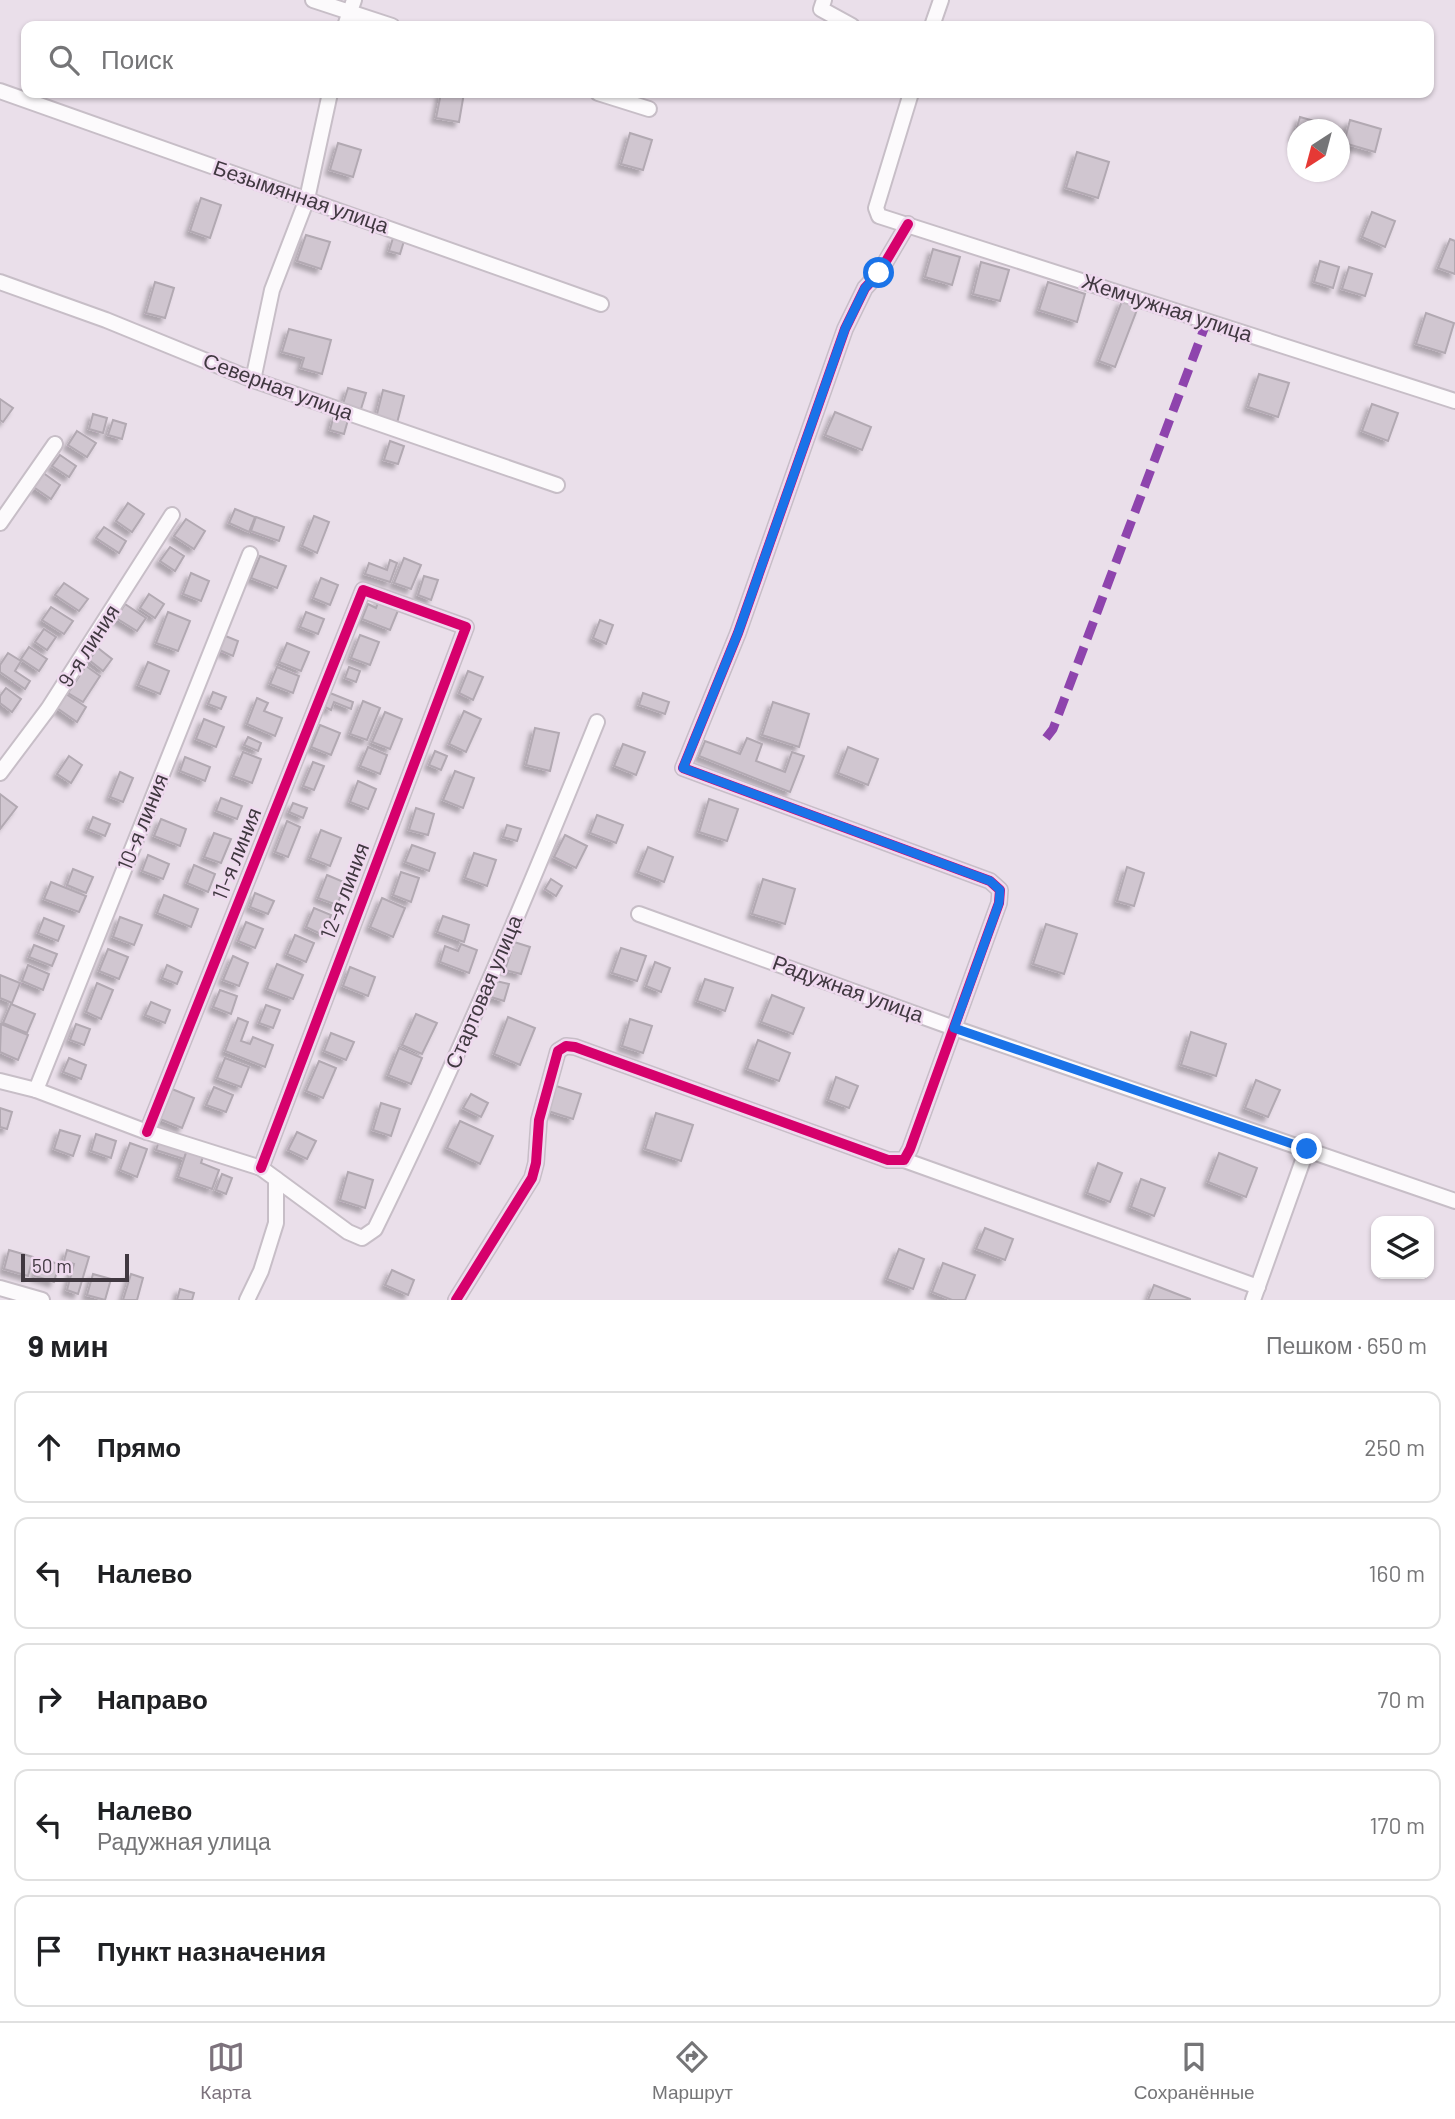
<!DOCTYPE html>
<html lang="ru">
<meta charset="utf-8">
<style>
body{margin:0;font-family:Barlow,sans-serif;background:#f6f6f6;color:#202124}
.controls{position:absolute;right:21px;bottom:21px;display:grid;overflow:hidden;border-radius:14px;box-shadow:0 2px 5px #0004}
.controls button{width:63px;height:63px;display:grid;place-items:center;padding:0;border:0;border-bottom:2px solid #e0e0e0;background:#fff;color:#202124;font:35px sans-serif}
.compass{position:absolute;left:1287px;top:119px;width:63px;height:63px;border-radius:50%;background:#fff;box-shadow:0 2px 5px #0004;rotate:216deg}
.scale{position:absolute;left:21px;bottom:18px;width:108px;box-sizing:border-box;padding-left:7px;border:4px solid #403840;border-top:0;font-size:19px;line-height:24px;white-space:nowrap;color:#403840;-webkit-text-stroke:5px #efdaef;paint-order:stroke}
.stop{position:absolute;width:21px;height:21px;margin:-16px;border:5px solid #1a73e8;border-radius:50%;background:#fff}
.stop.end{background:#1a73e8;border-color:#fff;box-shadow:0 2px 7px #0008}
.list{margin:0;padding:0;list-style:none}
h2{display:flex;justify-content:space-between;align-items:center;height:91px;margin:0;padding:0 28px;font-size:30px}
h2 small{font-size:23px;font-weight:400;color:#757577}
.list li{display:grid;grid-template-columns:46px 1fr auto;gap:21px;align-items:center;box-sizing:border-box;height:112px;margin:0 14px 14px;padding:0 14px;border:2px solid #e0e0e0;border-radius:14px}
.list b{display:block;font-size:26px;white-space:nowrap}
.list p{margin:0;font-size:23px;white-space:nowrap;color:#757577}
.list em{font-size:23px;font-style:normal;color:#757577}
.icon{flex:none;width:38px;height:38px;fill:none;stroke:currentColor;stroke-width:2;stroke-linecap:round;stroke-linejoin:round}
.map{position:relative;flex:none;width:1455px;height:1300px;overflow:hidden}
.search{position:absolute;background:#fff;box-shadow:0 2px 5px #0004;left:21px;right:21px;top:21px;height:77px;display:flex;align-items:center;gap:18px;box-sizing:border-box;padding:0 24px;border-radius:14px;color:#757577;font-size:26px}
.sheet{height:721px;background:#fff}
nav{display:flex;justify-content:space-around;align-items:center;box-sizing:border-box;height:98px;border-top:2px solid #e0e0e0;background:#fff;font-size:19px;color:#757577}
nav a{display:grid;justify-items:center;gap:4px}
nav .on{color:#7c727c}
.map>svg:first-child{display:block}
.building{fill:#d0c6d0;stroke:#b2a9b2;stroke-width:2;filter:url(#shadow)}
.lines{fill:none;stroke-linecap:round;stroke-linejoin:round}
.minor-casing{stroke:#c7bec7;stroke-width:18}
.minor{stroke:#fcfafc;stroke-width:14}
.quiet{stroke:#8e44ad;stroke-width:9;stroke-dasharray:18 9;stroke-linecap:butt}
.cycleway-casing{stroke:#efdaef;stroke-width:15}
.cycleway{stroke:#d6006c;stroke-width:10}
.route{stroke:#1a73e8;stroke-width:9}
.labels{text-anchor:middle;stroke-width:5;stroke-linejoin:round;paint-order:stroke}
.street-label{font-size:21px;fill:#403840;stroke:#efdaef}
</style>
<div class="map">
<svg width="1455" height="1300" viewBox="0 0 1455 1300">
<defs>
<filter id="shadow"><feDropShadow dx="-4.5" dy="4.5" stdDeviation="2" flood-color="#0004"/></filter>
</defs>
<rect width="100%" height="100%" fill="#eadfea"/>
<g class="building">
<path d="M441,93H464L459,122L436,118Z"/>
<path d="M1300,117L1332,126L1331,130H1298V137H1294Z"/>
<path d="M1350,120L1381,129L1375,152L1344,143Z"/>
<path d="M630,133L652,140L643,170L621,164Z"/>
<path d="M338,143L361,150L353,177L330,170Z"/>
<path d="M1077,152L1109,162L1098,198L1066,188Z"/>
<path d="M201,198L221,205L210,238L190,231Z"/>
<path d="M1372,212L1395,221L1385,247L1362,237Z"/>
<path d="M306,235L330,242L321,269L297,261Z"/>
<path d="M393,238L404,241L400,254L389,251Z"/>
<path d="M1450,239L1455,241V274L1438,268Z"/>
<path d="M933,249L960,257L952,285L925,277Z"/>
<path d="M1320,261L1339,267L1333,288L1314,282Z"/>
<path d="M981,262L1009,270L1000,301L973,294Z"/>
<path d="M1349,267L1372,274L1365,296L1342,289Z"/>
<path d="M155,282L174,288L165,318L146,313Z"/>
<path d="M1048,282L1085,294L1077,322L1039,310Z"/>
<path d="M1122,301L1138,307L1115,367L1099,361Z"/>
<path d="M1426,313L1454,323L1445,353L1416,344Z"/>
<path d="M289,329L331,340L322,374L301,368L304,358L282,352Z"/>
<path d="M1259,374L1289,383L1278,417L1248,407Z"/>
<path d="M348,388L366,393L360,412L342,407Z"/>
<path d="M383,390L404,396L397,423L376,418Z"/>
<path d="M0,399L13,408L3,422L0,420Z"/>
<path d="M1372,404L1398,413L1388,441L1362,431Z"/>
<path d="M835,412L871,427L862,450L825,435Z"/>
<path d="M93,414L107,418L103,433L89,429Z"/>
<path d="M334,415L348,420L344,434L330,430Z"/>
<path d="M113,420L126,424L122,439L108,435Z"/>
<path d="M77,431L96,443L87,457L68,445Z"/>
<path d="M390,441L404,446L398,464L384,460Z"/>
<path d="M60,455L76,466L69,477L52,466Z"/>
<path d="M42,472L60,485L51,499L32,486Z"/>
<path d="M128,503L144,514L132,532L116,521Z"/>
<path d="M235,509L255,517L249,532L229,523Z"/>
<path d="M314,516L329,522L317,553L302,546Z"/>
<path d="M256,517L284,527L279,541L251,531Z"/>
<path d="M186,519L205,531L194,549L174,536Z"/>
<path d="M104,527L126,541L119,553L96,538Z"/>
<path d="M170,547L184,556L175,571L160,561Z"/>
<path d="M260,556L286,566L277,588L251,578Z"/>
<path d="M404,558L421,565L411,589L394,583Z"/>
<path d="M390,560L397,563L390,582L365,574L369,563L387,570Z"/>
<path d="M191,573L209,581L201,601L183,594Z"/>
<path d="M424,576L438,580L431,600L418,595Z"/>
<path d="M321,578L338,585L330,605L313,598Z"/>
<path d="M64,583L88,599L79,611L55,595Z"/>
<path d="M149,594L164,604L155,618L140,608Z"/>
<path d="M379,600L399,608L390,630L362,619L368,604L376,608Z"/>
<path d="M125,604L146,618L137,631L116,618Z"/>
<path d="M51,607L73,621L64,634L42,620Z"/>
<path d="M168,612L190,621L178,651L156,643Z"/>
<path d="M306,612L324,619L318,634L300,627Z"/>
<path d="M600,620L613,625L606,644L593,638Z"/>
<path d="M44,629L56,637L47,650L35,642Z"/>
<path d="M223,635L238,641L233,656L217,649Z"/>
<path d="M360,635L379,642L370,665L351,658Z"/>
<path d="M287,643L309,652L301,671L279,662Z"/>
<path d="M29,647L47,659L39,671L21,659Z"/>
<path d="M98,648L112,659L103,671L89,660Z"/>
<path d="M8,653L21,661L15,671L30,681L25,689L0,672V665Z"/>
<path d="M148,662L169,671L160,694L138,685Z"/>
<path d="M86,666L100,676L83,702L68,693Z"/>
<path d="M277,667L299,676L293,693L270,684Z"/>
<path d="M349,667L360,671L356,682L345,678Z"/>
<path d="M468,671L483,677L473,700L459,693Z"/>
<path d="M6,688L21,699L12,712L0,703V696Z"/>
<path d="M213,692L226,697L221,709L208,704Z"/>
<path d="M330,693L353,702L351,709L334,702L331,710L325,707Z"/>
<path d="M643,693L669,702L665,714L639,705Z"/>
<path d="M66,694L86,707L77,722L57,708Z"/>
<path d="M257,698L268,703L264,711L282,718L275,736L247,724Z"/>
<path d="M363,701L380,708L367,740L350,734Z"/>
<path d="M773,702L809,714L799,747L762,735Z"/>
<path d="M464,711L481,719L466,752L449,744Z"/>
<path d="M385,712L402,719L390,749L372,742Z"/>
<path d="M204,719L224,727L216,747L196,739Z"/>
<path d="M320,725L340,733L331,755L311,747Z"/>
<path d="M535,728L559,733L550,771L526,765Z"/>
<path d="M248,737L261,743L258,751L244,745Z"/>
<path d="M747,738L762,744L756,761L785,772L792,752L804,756L790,792L699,756L705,741L740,754Z"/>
<path d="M623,744L645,752L636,775L614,766Z"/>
<path d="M368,747L387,755L380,774L360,766Z"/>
<path d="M848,747L878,759L868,785L838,773Z"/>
<path d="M435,751L447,756L441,770L429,765Z"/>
<path d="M243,752L261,759L252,783L233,776Z"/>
<path d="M69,756L82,765L71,783L57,774Z"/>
<path d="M185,757L210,767L205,781L180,771Z"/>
<path d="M313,762L324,766L314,790L303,786Z"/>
<path d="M455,771L474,778L463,808L443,800Z"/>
<path d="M120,772L133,778L123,802L110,797Z"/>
<path d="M358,781L376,789L368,809L350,802Z"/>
<path d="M0,794L17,807L0,829Z"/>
<path d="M221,798L242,806L237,819L216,811Z"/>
<path d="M709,799L738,809L727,841L699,832Z"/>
<path d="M293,803L307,808L303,818L289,812Z"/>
<path d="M416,808L434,814L428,835L409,830Z"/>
<path d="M597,815L623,825L616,843L590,833Z"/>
<path d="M93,817L110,824L105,836L88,829Z"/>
<path d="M161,819L186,829L180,846L154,836Z"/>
<path d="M287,821L300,827L288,857L275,852Z"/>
<path d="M507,825L521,829L517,841L503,837Z"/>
<path d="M321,830L341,838L330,866L310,858Z"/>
<path d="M214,833L231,839L221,863L204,857Z"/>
<path d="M565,835L587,846L576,868L554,857Z"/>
<path d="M412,845L435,853L429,871L405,862Z"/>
<path d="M648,847L673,857L664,882L638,872Z"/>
<path d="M474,853L496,860L487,886L465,878Z"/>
<path d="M148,855L169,864L163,879L142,871Z"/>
<path d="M194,865L215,874L208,892L187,883Z"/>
<path d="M1127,867L1144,873L1134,906L1117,901Z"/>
<path d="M73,869L93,877L86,893L67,885Z"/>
<path d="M401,872L419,878L411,902L393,895Z"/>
<path d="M327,875L346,883L337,905L318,898Z"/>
<path d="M551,879L562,886L556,896L545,889Z"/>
<path d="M763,879L795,889L785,924L752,914Z"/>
<path d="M51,882L86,896L79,912L44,899Z"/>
<path d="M255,893L274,901L268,914L250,907Z"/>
<path d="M164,895L198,909L191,927L157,913Z"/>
<path d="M382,898L405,908L393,937L370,927Z"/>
<path d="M314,908L331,915L323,935L306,927Z"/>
<path d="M443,916L469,925L464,942L437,932Z"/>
<path d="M120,917L142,925L134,945L113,937Z"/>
<path d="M44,918L64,926L58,941L38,933Z"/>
<path d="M246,922L263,929L255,948L238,941Z"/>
<path d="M1046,924L1077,934L1064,974L1033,964Z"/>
<path d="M295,935L314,943L306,962L287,954Z"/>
<path d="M514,942L530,947L521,974L505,970Z"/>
<path d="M461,944L477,950L469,973L440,962L445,946L458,951Z"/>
<path d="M34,945L57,954L52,966L29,957Z"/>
<path d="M621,948L646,956L637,981L612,973Z"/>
<path d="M108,949L128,957L119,979L99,971Z"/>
<path d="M233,956L248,963L239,986L223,980Z"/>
<path d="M655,962L670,968L661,992L646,986Z"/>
<path d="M277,964L303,975L293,999L267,989Z"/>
<path d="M28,965L49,974L43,990L22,981Z"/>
<path d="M167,965L182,972L177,984L162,978Z"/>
<path d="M350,967L375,977L368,996L343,986Z"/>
<path d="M0,975L20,983L12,1003L0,998Z"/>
<path d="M705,979L733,988L725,1011L697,1001Z"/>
<path d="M496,981L509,984L504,1001L491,997Z"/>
<path d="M97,983L113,990L101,1019L86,1012Z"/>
<path d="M220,990L237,996L231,1014L213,1007Z"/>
<path d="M772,995L804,1008L793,1034L761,1022Z"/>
<path d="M151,1002L170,1010L165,1023L145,1015Z"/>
<path d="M11,1004L35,1014L27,1033L3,1023Z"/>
<path d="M266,1005L280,1010L273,1028L259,1023Z"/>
<path d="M416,1014L437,1023L422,1054L402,1045Z"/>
<path d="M508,1017L535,1028L520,1065L494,1054Z"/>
<path d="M238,1018L248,1022L241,1041L250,1044L253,1037L273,1045L265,1067L225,1051Z"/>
<path d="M630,1019L652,1026L643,1053L622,1046Z"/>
<path d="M1,1024L28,1035L18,1060L0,1052Z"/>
<path d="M76,1024L90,1029L84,1045L70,1040Z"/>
<path d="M1191,1032L1226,1044L1216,1076L1181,1065Z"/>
<path d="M331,1033L354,1042L346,1060L324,1051Z"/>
<path d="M758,1040L790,1053L779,1081L747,1069Z"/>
<path d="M399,1048L422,1058L411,1084L388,1075Z"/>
<path d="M69,1058L86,1065L81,1079L63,1072Z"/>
<path d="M225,1058L249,1067L241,1087L217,1078Z"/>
<path d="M319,1061L336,1068L323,1098L306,1091Z"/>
<path d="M836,1077L858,1086L849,1108L828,1100Z"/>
<path d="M1256,1080L1280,1090L1268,1117L1245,1108Z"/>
<path d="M553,1085L581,1094L573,1119L545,1110Z"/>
<path d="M214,1087L233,1095L226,1112L206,1105Z"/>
<path d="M172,1089L194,1098L182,1128L160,1119Z"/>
<path d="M471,1094L488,1103L481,1117L463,1108Z"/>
<path d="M381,1103L400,1109L391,1136L373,1130Z"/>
<path d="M0,1108L12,1112L7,1129L0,1127Z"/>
<path d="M656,1113L693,1125L681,1161L645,1149Z"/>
<path d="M460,1121L493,1136L480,1164L447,1148Z"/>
<path d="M60,1130L80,1136L73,1156L54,1149Z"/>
<path d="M297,1132L316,1141L307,1159L288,1150Z"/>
<path d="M96,1134L116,1141L111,1158L91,1151Z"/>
<path d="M159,1141L187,1150L184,1159L156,1150Z"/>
<path d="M130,1143L147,1149L137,1177L120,1170Z"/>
<path d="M188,1147L204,1153L201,1163L219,1170L212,1189L178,1177Z"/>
<path d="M1219,1153L1257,1168L1246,1197L1208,1182Z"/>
<path d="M1098,1163L1122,1173L1110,1202L1087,1193Z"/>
<path d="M348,1172L373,1180L365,1208L340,1200Z"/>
<path d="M222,1174L232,1178L226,1194L216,1190Z"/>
<path d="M1141,1179L1165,1188L1154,1216L1131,1207Z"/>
<path d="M985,1228L1013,1239L1005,1260L976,1249Z"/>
<path d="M899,1249L924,1259L913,1289L887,1279Z"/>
<path d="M9,1250L33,1257L28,1276L4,1269Z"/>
<path d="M67,1250L89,1257L78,1294L67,1290L74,1264L64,1261Z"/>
<path d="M40,1259L59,1264L54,1282L35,1276Z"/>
<path d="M943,1263L975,1275L965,1300H952L932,1292Z"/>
<path d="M392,1270L414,1280L408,1295L385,1285Z"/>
<path d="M93,1274L111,1279L105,1300L87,1295Z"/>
<path d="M131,1274L143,1278L137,1300H123Z"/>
<path d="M1154,1285L1190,1299V1300H1148Z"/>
<path d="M180,1289L194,1293L192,1300H177Z"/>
</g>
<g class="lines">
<defs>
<g id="minor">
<path d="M313,0L392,26"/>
<path d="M824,0L821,9L852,26"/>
<path d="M345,26L354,0"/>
<path d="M932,26L941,0"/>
<path d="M0,91L601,304"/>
<path d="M598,93L649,109"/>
<path d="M911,93L876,208L879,216L1455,401"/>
<path d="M0,282L106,320L253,380L557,485"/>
<path d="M253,380L272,290L307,199L330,93"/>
<path d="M0,523L55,444"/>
<path d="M0,773L48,709L172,515"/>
<path d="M639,914L954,1028L1455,1201"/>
<path d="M0,1081L36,1090L147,1132L261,1168L348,1232L362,1238L375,1229C456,1064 528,893 597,722"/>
<path d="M36,1090L250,554"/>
<path d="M147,1132L363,590L466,627L261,1168"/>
<path d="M904,1160L1258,1287"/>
<path d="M0,1288L42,1300"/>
<path d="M247,1300L261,1271L276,1223V1179"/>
<path d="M456,1300L532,1178L536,1163L539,1120L558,1051L566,1046L575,1047L888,1160H904L910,1149L999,903L1000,890L990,881L683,768L738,633L845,329L865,288L879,273L908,224"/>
<path d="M1253,1300L1307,1149"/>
</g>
</defs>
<use href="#minor" class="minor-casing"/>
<use href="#minor" class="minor"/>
<path class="quiet" d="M1046,738L1053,729L1207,321"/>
<defs>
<g id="cycleway">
<path d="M147,1132L363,590L466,627L261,1168"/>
<path d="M456,1300L532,1178L536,1163L539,1120L558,1051L566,1046L575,1047L888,1160H904L910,1149L999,903L1000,890L990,881L683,768L738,633L845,329L865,288L879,273L908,224"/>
</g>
</defs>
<use href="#cycleway" class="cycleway-casing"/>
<use href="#cycleway" class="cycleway"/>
</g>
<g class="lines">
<path class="route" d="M879,273L865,288L845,329L738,633L683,768L990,881L1000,890L999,903L954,1028L1307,1149"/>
</g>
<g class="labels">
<g class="street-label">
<text transform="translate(301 197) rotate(19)" y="7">Безымянная улица</text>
<text transform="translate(1167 308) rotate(18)" y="7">Жемчужная улица</text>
<text transform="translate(278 387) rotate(20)" y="7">Северная улица</text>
<text transform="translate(89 646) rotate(-57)" y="7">9-я линия</text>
<text transform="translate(143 822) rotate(-68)" y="7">10-я линия</text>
<text transform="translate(237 854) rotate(-68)" y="7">11-я линия</text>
<text transform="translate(345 891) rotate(-69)" y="7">12-я линия</text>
<text transform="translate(848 989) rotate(20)" y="7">Радужная улица</text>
<text transform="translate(484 992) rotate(-67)" y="7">Стартовая улица</text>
</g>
</g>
</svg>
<div class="controls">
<button><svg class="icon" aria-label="layers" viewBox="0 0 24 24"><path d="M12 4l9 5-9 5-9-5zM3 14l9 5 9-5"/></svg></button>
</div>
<svg class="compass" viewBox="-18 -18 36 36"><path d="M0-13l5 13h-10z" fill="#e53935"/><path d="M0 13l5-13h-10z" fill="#757577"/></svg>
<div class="scale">50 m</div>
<div class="stop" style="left:879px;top:273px"></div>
<div class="stop end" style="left:1307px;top:1149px"></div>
<div class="search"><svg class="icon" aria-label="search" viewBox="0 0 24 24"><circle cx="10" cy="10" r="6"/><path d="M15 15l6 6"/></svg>Поиск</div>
</div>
<section class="sheet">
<h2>9 мин<small>Пешком · 650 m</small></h2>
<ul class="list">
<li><svg class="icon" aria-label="ahead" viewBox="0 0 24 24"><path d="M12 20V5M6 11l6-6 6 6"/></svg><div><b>Прямо</b></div><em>250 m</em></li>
<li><svg class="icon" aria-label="left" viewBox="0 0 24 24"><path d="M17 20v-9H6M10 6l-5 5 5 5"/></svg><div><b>Налево</b></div><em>160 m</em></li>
<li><svg class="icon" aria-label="right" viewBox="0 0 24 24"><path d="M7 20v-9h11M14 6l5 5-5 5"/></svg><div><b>Направо</b></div><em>70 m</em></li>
<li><svg class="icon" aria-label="left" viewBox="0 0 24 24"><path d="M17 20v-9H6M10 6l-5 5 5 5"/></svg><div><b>Налево</b><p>Радужная улица</p></div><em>170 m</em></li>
<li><svg class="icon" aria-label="arrive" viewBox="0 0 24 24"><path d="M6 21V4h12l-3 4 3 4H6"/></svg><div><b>Пункт назначения</b></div></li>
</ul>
</section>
<nav>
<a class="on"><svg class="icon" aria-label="map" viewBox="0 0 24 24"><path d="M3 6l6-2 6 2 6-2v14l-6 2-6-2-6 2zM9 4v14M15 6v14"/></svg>Карта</a>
<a><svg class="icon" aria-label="directions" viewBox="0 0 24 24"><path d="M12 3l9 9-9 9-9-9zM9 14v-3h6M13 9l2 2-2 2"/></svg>Маршрут</a>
<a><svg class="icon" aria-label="saved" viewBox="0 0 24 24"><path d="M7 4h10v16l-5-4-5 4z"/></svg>Сохранённые</a>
</nav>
